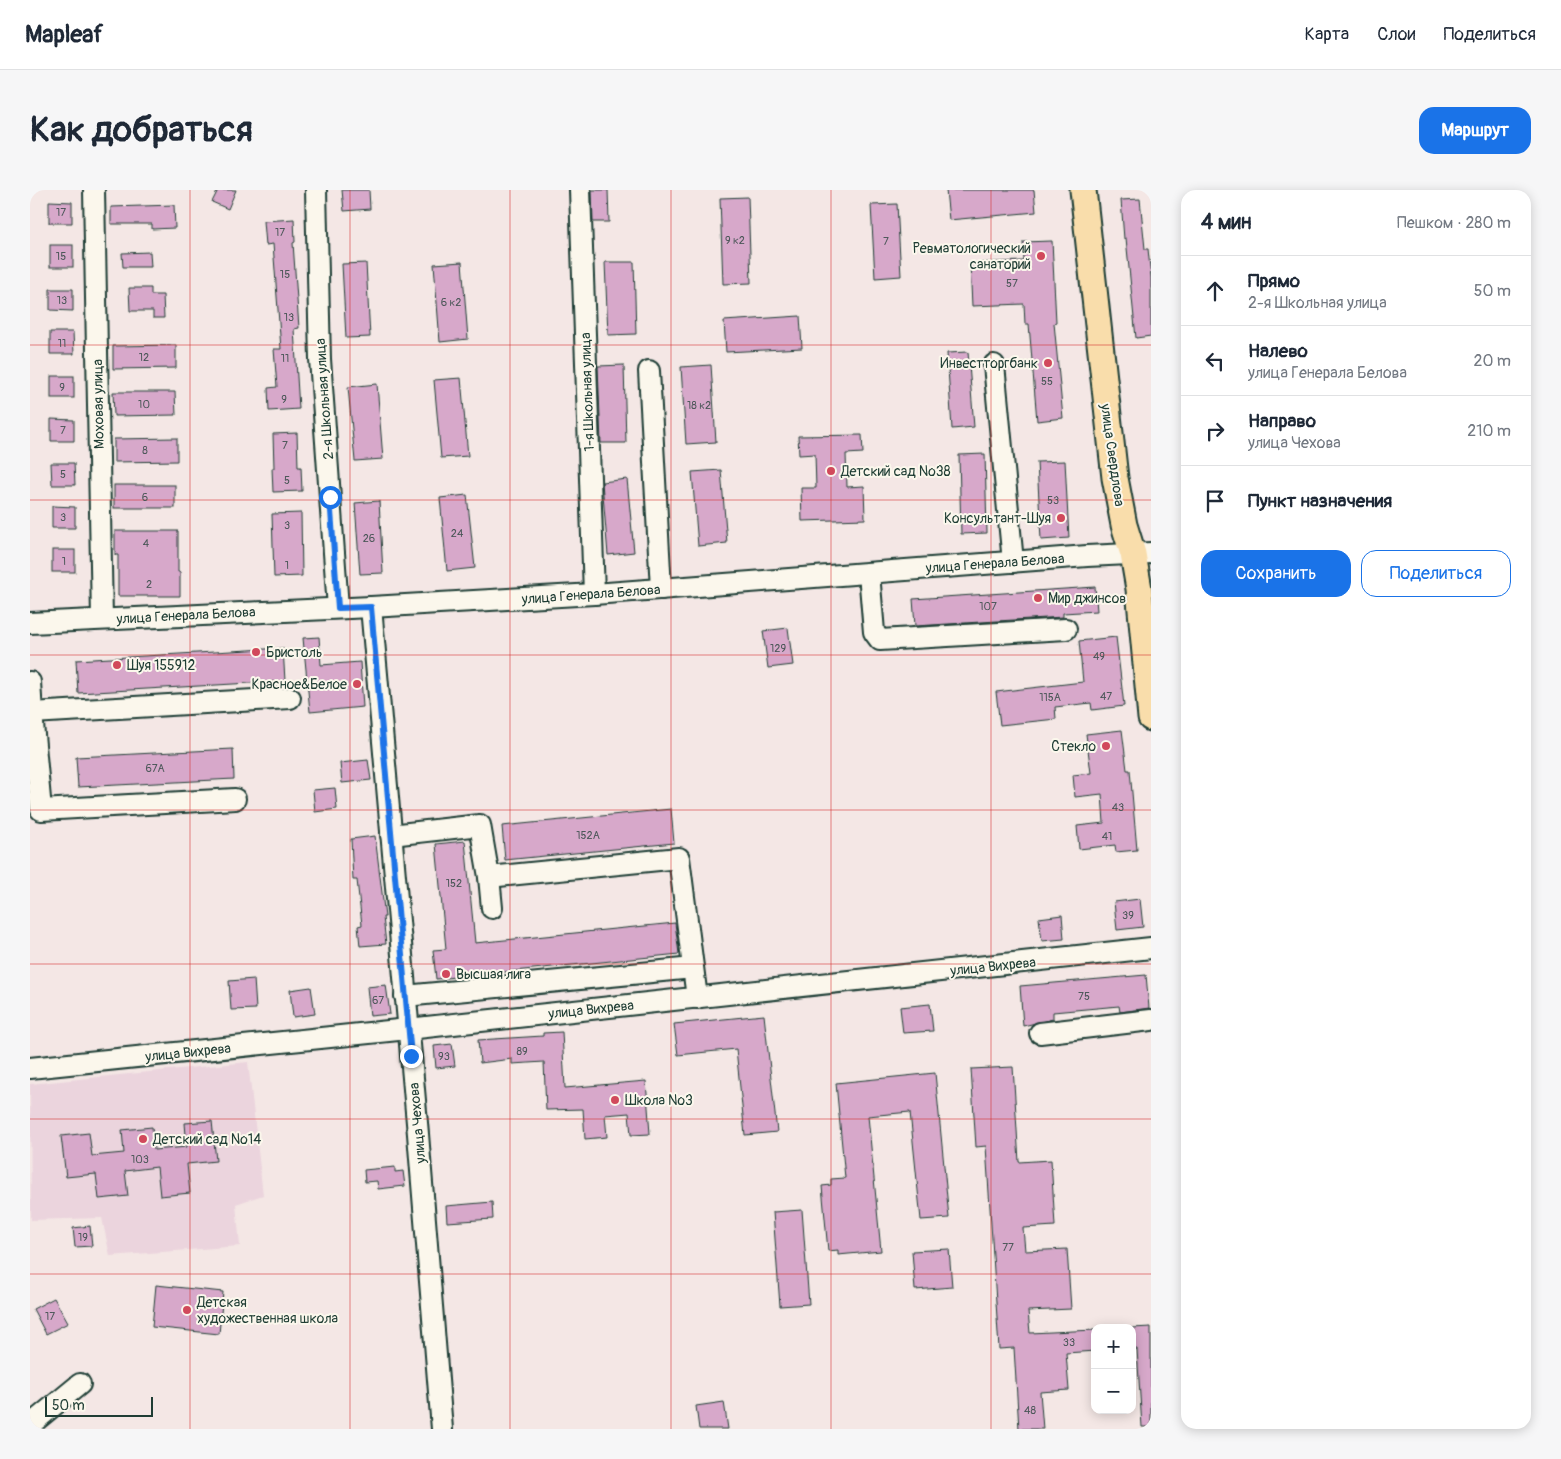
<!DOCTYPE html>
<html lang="ru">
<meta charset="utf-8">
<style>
body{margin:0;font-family:Pangolin,sans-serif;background:#f6f6f7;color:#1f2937}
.controls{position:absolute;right:15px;bottom:15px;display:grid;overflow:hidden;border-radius:10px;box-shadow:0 2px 12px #0003}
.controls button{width:45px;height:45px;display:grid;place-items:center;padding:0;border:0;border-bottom:1px solid #e0e1e3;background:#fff;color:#1f2937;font:25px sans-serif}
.scale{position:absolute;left:15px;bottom:12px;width:108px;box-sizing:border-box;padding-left:5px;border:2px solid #1f3d34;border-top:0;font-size:14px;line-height:18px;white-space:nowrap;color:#1f3d34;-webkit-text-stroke:4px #fbf7ec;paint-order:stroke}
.stop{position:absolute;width:15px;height:15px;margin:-11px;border:4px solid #1a73e8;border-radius:50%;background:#fff}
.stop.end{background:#1a73e8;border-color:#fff;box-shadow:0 1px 5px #0008}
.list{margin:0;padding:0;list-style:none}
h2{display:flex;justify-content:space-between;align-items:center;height:65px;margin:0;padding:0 20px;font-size:21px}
h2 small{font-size:16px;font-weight:400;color:#747a83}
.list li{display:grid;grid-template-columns:32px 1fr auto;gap:15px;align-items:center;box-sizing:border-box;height:70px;padding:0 20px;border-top:1px solid #e0e1e3}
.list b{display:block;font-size:19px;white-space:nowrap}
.list p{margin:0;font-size:16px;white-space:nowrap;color:#747a83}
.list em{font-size:16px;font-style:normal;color:#747a83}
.actions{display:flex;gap:10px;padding:15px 20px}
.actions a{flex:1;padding:11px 0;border:1px solid #1a73e8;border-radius:15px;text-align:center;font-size:18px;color:#1a73e8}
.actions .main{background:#1a73e8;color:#fff}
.icon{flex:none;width:28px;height:28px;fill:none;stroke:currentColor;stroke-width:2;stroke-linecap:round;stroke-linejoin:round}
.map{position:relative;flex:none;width:1121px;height:1239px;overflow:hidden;border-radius:15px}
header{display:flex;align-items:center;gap:30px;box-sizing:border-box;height:70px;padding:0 25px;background:#fff;border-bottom:1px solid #e0e1e3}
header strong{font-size:24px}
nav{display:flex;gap:28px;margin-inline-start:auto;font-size:18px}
.intro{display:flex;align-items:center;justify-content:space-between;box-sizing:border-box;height:120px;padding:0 30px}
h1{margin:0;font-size:35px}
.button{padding:12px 22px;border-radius:15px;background:#1a73e8;color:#fff;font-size:18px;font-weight:700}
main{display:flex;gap:30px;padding:0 30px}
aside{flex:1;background:#fff;border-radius:15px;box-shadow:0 2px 12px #0003}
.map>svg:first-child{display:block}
.built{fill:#ebd4dd}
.building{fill:#d7a8ca;stroke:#1f3d34}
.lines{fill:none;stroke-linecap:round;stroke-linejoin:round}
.minor-casing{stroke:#1f3d34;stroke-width:24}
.major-casing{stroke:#1f3d34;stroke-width:29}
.minor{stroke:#fbf7ec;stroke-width:20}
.major{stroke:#f9ddab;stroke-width:25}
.route{stroke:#1a73e8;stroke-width:6}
.grid{fill:none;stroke:#d62828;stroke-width:1;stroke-opacity:0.55}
.poi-dot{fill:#d1495b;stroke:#fbf7ec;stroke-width:2}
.labels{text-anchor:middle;stroke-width:4;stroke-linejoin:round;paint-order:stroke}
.number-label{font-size:11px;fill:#4d585a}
.poi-label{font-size:14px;fill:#1f3d34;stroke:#fbf7ec;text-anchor:start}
.street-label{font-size:14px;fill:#1f3d34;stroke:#fbf7ec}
</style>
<header>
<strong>Mapleaf</strong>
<nav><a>Карта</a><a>Слои</a><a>Поделиться</a></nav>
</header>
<div class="intro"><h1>Как добраться</h1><a class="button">Маршрут</a></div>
<main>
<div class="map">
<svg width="1121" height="1239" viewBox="0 0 1121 1239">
<rect width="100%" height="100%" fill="#f4e7e5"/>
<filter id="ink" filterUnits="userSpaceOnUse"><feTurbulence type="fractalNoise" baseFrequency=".02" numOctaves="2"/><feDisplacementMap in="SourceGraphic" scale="10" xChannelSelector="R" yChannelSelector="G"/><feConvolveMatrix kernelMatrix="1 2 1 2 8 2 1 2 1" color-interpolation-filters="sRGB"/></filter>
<g filter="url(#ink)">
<path class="built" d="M218,872L233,1005L206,1014L210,1056L80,1066L72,1028L1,1030L0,894Z"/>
<g class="building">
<path d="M188,0H206L198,19L182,12Z"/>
<path d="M312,0H339L340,19L314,21Z"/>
<path d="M562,0H578L579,32H563Z"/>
<path d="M916,0H1004L1006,22L919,30Z"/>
<path d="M718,7L721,93L693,94L690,8Z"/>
<path d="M1110,9L1115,59H1118L1121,88V146L1106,148L1096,48L1094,49L1091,10Z"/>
<path d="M19,11L42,12V33H19Z"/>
<path d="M867,14L871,86L845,88L841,15Z"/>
<path d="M144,15L145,38L122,39V34H81V17Z"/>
<path d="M264,29L265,52L263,53L269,138L264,139L269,219L239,221L238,198L247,197L244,159H251L243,54L236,55L234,31Z"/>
<path d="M1022,51L1026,132L1024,133L1033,228L1007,231L999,134H995L994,114L942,116L940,73L994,71L993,52Z"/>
<rect x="20" y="55" width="23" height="22"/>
<path d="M120,62L121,77H93L92,63Z"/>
<path d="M432,72L438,149L410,152L404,74Z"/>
<path d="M575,72H604L606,144L578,145Z"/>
<path d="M336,73L340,147L316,148L312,74Z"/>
<path d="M99,98H121V105H133L134,128H123V121H100Z"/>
<path d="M20,99H43V121L20,120Z"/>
<path d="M770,126L772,158L696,162L694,131Z"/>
<path d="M20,142H43L44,164H20Z"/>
<path d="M146,155V178L83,179V156Z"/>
<path d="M938,162L944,237L922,239L917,163Z"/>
<path d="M594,175L596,253H571L568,176Z"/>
<path d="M681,175L686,252L656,254L651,177Z"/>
<rect x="21" y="186" width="23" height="22"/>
<path d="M431,188L438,266L411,268L404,190Z"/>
<path d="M347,194L353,269L325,271L318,197Z"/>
<path d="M83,202H145L146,225L84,226Z"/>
<path d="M21,229L44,230V251H21Z"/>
<path d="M267,243L268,277H271L272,301L243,302L242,278H244L243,244Z"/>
<path d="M832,245L833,263L816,264L817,297L834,296L835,329L772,331L771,298H786L785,264L769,265L768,246Z"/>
<path d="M147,248V271L84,272V249Z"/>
<path d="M955,264L957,343L931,344L929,265Z"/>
<path d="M1035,271L1039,348L1011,350L1007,272Z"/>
<path d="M21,273H44L45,295H22Z"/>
<path d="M691,280L697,353L668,356L662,282Z"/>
<path d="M597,289L604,362L578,365L572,292Z"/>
<rect x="84" y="295" width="61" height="23"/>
<path d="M437,305L445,378L417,381L410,308Z"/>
<path d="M349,311L353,383L330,384L325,313Z"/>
<path d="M22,316L45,317V338H22Z"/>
<path d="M271,323L272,386L244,387L242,324Z"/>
<path d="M85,341H148V382H150V406H88V365H85Z"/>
<rect x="22" y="360" width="23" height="22"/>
<path d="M1065,397L1067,421L1033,423V427L885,436L883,409Z"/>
<path d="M758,438L763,475L738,478L733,441Z"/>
<path d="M289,447L291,475L330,472L333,517L280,522L273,448Z"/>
<path d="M1086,447L1094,516L1062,520L1061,513L1025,517L1026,529L970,535L966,502L1053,492L1049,451Z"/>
<path d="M253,458L255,491L48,503L46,470Z"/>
<path d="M1092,540L1097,580H1100L1107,660L1086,662L1085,655L1049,659L1047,636L1074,633L1072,604L1045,607L1043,585L1061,583L1056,544Z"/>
<path d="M203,559L204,589L48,597L46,567Z"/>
<path d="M338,570L341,590L312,593L310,573Z"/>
<path d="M305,598L307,619L285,622L283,600Z"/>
<path d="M641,619L644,653L475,670L472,636Z"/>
<path d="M345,646L355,727H353L356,754L330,756L328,736L332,735L327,690H323L321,649Z"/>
<path d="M435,651L445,753L645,733L649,764L406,789L403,760L416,759L406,654Z"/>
<path d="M1110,709L1113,737L1087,740L1084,712Z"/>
<path d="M1032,725L1034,749L1012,751L1009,728Z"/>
<path d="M1116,785L1119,818L1090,822L1089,816L1023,822V829L993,836L990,796Z"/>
<path d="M224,789L226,819L201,820L199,791Z"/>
<path d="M356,795L360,824L340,826L337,797Z"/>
<path d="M281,797L285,824L263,827L260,800Z"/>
<path d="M900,814L903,841L873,843L870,817Z"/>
<path d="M734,825L747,942L715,945L706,859L648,865L644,834Z"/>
<path d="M532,842L535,898L616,891L620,944L601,945L599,923L575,925L577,947L555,949L553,919L516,920L514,872L482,874V869L450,873L448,850L513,846V843Z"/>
<path d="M422,854L425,876L406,878L404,856Z"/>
<path d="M983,877L989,972L1021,970L1025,1036L993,1038L995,1061L1037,1059L1041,1119L998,1121L1000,1143L1065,1140V1161L1036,1163L1039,1200L1010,1202L1013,1239H989L984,1158L969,1159L956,956L946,957L941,879Z"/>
<path d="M905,883L919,1028L891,1030L880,922L838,926L851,1061L808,1065V1060L798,1061L792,996L801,995V989L815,988L806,893Z"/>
<path d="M182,931L186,971L157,974L160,1003L130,1006L127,977L95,981L98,1006L69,1009L66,984L36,987L31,946L59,943L62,966L94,963L92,940L122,937L124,960L157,957L155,933Z"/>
<path d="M365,977V982L373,981L375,996L348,999L347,991L335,992L334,980Z"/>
<path d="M462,1012L463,1029L417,1032L416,1016Z"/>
<path d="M772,1020L779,1114L750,1116L743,1022Z"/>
<path d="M60,1036L62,1056L45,1057L43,1038Z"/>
<path d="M919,1059L922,1097L885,1100L882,1061Z"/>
<path d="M126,1095L193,1102L189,1144L122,1137Z"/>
<path d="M24,1108L38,1133L16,1144L3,1119Z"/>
<path d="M1121,1137V1237H1112L1107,1159H1102V1138Z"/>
<path d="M694,1212L698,1239H669L666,1216Z"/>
</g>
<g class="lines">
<defs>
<g id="minor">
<path d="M64,0L72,429"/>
<path d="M286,0L290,169L308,418"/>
<path d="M550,0L564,404"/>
<path d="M964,175L983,372"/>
<path d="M619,181L631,399"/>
<path d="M839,383L844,442L850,450L1036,439"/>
<path d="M341,417L388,944L412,1239"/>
<path d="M0,433L341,417L564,404L1057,366L1121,363"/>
<path d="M0,492L2,523L260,508"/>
<path d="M2,523L11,620L205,609"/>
<path d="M361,645L450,635L459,687L649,668L667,808"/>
<path d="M459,687L462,718"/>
<path d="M375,806L663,778"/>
<path d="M1010,843L1121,830"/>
<path d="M0,878L378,839L1121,758"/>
<path d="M0,1235L50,1194"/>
</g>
<path id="major" d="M1053,0L1085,288L1094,335L1103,364L1109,399L1121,528"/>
</defs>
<use href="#minor" class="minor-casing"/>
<use href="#major" class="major-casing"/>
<use href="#minor" class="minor"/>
<use href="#major" class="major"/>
</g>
</g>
<g class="lines" filter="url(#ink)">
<path class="route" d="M300,307L308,418L341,417L381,866"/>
</g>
<path class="grid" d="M160,0V1239M320,0V1239M480,0V1239M641,0V1239M801,0V1239M961,0V1239M0,155H1121M0,310H1121M0,465H1121M0,620H1121M0,774H1121M0,929H1121M0,1084H1121"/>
<g class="poi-dot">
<circle cx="1011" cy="66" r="5"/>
<circle cx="1018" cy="173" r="5"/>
<circle cx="801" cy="281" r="5"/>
<circle cx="1031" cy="328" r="5"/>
<circle cx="1008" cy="408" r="5"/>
<circle cx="226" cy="462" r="5"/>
<circle cx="87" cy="475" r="5"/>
<circle cx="327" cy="494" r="5"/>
<circle cx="1076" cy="556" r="5"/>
<circle cx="416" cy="784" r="5"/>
<circle cx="585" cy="910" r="5"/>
<circle cx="113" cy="949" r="5"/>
<circle cx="157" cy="1120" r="5"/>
</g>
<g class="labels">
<g class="number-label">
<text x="31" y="26">17</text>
<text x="250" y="46">17</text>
<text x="705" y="54">9 к2</text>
<text x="856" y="55">7</text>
<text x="31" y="70">15</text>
<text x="255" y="88">15</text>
<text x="982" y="97">57</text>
<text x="32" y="114">13</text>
<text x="421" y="116">6 к2</text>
<text x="259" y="131">13</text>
<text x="32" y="157">11</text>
<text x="114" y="171">12</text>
<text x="255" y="172">11</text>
<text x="1017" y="195">55</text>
<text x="32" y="201">9</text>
<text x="254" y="213">9</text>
<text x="114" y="218">10</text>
<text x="669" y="219">18 к2</text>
<text x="33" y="244">7</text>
<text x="255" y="259">7</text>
<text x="115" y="264">8</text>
<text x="33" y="288">5</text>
<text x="257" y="294">5</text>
<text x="115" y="311">6</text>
<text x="1023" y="314">53</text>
<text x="33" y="331">3</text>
<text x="257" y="339">3</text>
<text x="427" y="347">24</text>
<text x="339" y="352">26</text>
<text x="116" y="357">4</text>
<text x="34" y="375">1</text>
<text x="257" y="379">1</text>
<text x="119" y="398">2</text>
<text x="958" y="420">107</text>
<text x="748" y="462">129</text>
<text x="1069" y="470">49</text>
<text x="1076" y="510">47</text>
<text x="1020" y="511">115А</text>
<text x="125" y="582">67А</text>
<text x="1088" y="621">43</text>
<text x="558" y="649">152А</text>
<text x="1077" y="650">41</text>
<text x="424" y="697">152</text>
<text x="1098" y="729">39</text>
<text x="1054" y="810">75</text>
<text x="348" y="814">67</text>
<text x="492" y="865">89</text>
<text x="414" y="870">93</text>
<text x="110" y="973">103</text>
<text x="53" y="1051">19</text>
<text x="978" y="1061">77</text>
<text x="20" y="1130">17</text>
<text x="1039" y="1156">33</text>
<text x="1000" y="1224">48</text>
</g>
<g class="poi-label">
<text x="1001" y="63" text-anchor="end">Ревматологический<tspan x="1001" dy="16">санаторий</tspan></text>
<text x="1008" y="178" text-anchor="end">Инвестторгбанк</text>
<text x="811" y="286">Детский сад №38</text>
<text x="1021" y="333" text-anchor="end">Консультант-Шуя</text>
<text x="1018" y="413">Мир джинсов</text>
<text x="236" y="467">Бристоль</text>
<text x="97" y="480">Шуя 155912</text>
<text x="317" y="499" text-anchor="end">Красное&amp;Белое</text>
<text x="1066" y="561" text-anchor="end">Стекло</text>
<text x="426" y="789">Высшая лига</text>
<text x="595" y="915">Школа №3</text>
<text x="123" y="954">Детский сад №14</text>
<text x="167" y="1117">Детская<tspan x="167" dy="16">художественная школа</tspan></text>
</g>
<g class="street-label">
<text transform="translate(557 202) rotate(-92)" y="5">1-я Школьная улица</text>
<text transform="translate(294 209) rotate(-94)" y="5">2-я Школьная улица</text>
<text transform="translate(68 214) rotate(-91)" y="5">Моховая улица</text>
<text transform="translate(1083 265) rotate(82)" y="5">улица Свердлова</text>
<text transform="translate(965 373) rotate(-4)" y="5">улица Генерала Белова</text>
<text transform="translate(561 404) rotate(-4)" y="5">улица Генерала Белова</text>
<text transform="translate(156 425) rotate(-3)" y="5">улица Генерала Белова</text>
<text transform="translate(963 776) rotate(-6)" y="5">улица Вихрева</text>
<text transform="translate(561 819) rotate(-6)" y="5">улица Вихрева</text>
<text transform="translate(158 862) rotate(-6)" y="5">улица Вихрева</text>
<text transform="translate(387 933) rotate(-95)" y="5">улица Чехова</text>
</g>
</g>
</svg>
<div class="controls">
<button>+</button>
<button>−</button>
</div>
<div class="scale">50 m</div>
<div class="stop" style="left:300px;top:307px"></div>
<div class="stop end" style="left:381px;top:866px"></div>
</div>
<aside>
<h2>4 мин<small>Пешком · 280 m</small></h2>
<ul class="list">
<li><svg class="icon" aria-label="ahead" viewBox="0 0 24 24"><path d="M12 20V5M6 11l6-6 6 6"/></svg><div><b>Прямо</b><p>2-я Школьная улица</p></div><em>50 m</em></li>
<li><svg class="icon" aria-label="left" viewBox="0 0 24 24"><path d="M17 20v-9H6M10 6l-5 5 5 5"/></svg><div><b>Налево</b><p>улица Генерала Белова</p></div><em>20 m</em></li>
<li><svg class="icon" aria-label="right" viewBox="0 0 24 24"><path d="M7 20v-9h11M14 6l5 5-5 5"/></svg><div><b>Направо</b><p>улица Чехова</p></div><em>210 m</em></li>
<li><svg class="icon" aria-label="arrive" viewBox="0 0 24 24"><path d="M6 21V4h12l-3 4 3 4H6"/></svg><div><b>Пункт назначения</b></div></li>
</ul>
<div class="actions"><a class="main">Сохранить</a><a>Поделиться</a></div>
</aside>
</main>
